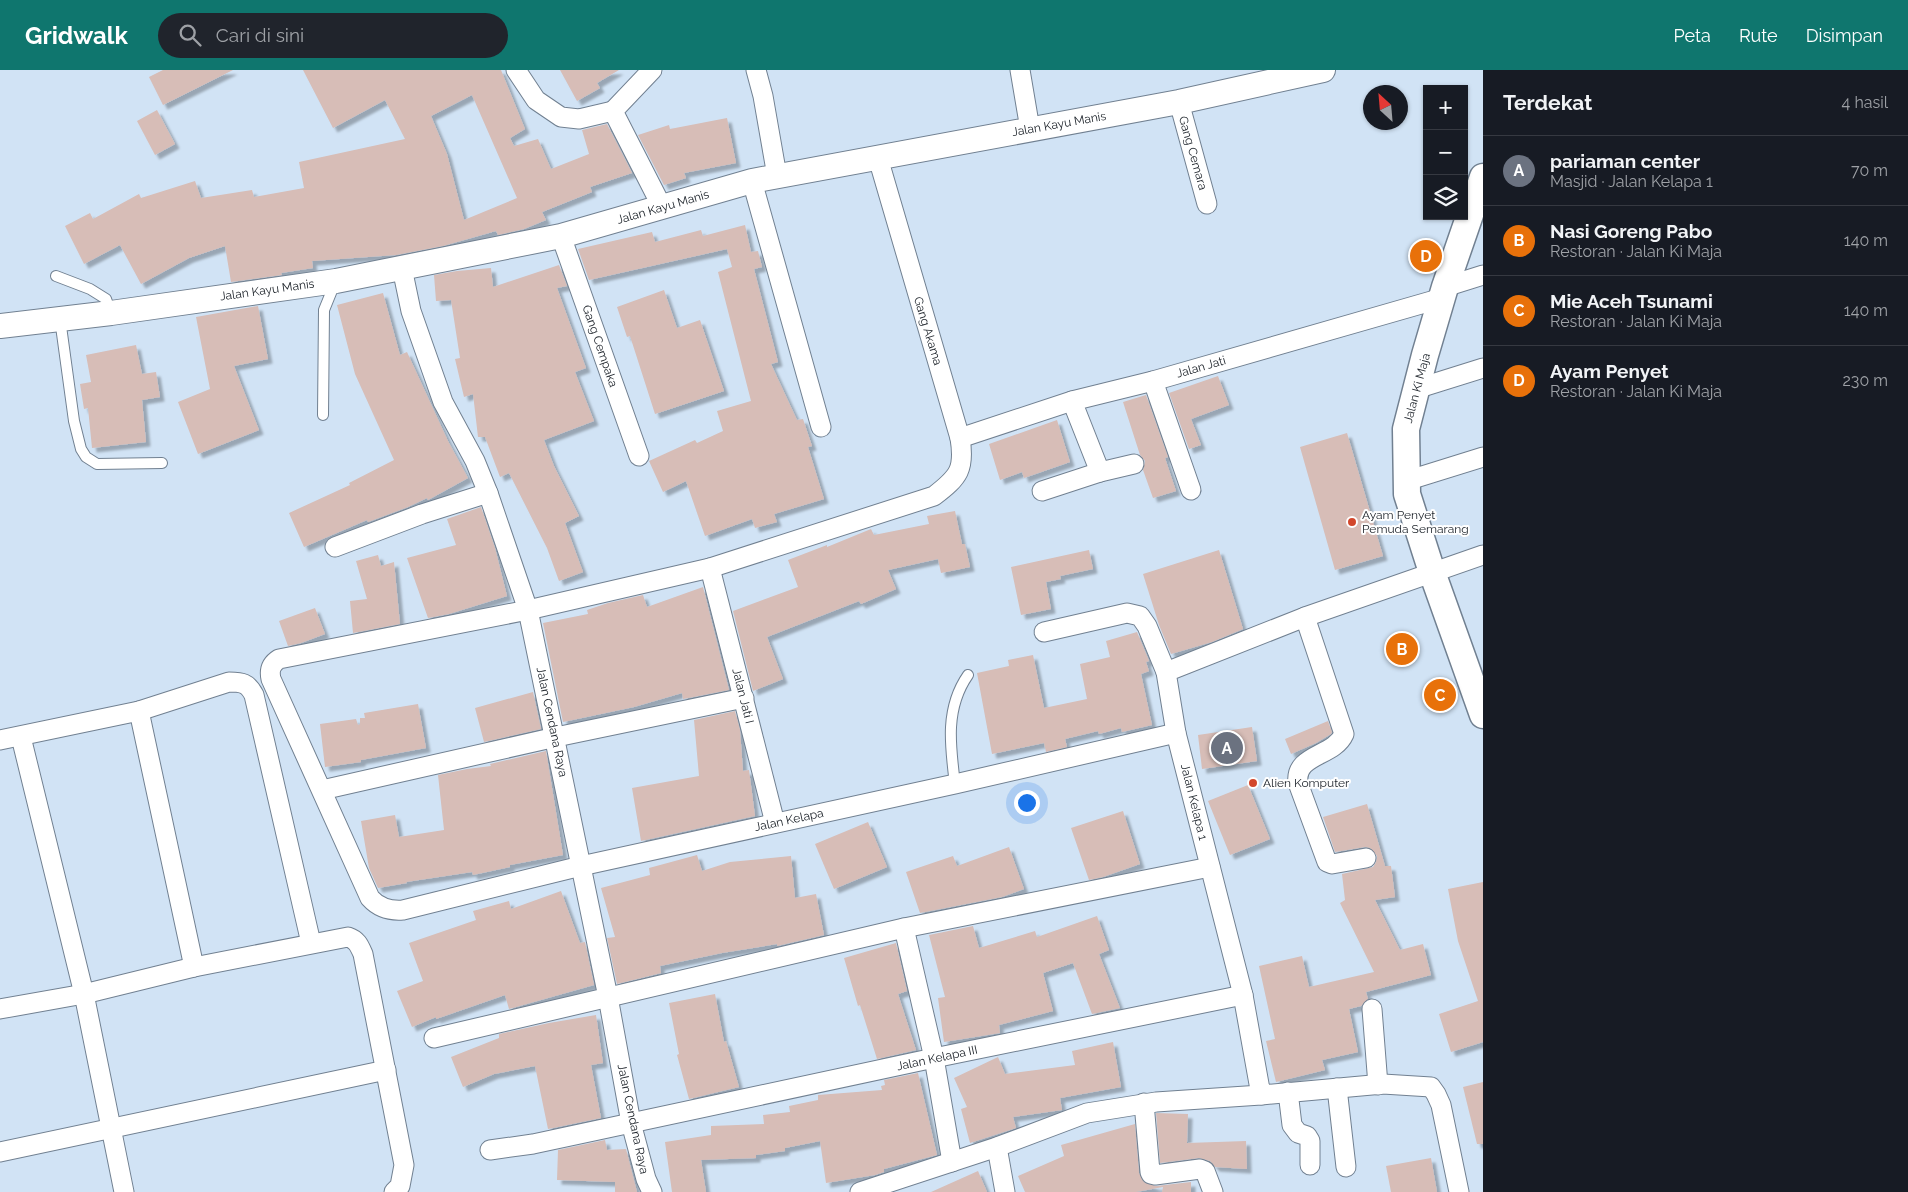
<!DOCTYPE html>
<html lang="id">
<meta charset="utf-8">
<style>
body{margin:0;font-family:Raleway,sans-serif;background:#20242c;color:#f1f3f6}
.controls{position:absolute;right:15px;top:15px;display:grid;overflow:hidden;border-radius:0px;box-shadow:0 1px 4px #0004}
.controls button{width:45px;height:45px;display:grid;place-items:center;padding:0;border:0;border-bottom:1px solid #363941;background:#171b24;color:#f1f3f6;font:25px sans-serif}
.compass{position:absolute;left:1363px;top:15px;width:45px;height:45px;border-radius:50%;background:#171b24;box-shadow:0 1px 4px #0004;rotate:334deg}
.you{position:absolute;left:1026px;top:732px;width:18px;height:18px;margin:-12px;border:4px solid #fff;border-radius:50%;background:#1a73e8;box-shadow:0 0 0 8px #1a73e833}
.badge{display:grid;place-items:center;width:32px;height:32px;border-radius:50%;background:#0f766e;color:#fff;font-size:16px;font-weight:700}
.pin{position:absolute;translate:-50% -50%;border:2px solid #fff;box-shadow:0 1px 5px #0006}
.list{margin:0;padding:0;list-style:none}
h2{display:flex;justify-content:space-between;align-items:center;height:65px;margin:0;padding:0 20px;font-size:21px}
h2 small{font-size:16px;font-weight:400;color:#9ea1a6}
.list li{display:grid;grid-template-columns:32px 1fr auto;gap:15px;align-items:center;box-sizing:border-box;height:70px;padding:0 20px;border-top:1px solid #363941}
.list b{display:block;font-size:19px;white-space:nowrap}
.list p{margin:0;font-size:16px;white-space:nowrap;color:#9ea1a6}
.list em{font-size:16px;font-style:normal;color:#9ea1a6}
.icon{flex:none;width:28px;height:28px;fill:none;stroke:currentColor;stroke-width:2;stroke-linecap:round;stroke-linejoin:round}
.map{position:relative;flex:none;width:1483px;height:1122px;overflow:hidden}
header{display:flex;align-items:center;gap:30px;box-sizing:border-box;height:70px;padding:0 25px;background:#0f766e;color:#fff}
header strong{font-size:24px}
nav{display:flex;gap:28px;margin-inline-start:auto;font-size:18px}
.search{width:350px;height:45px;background:#20242c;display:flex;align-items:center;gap:12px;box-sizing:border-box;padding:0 18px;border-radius:28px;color:#9ea1a6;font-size:19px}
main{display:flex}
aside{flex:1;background:#171b24}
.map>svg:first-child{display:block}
.building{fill:#d7bdb7;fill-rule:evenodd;filter:url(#shadow)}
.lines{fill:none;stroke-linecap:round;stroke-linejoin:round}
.service-casing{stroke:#718091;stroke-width:12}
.minor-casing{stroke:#718091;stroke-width:21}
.tertiary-casing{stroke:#718091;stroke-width:26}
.secondary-casing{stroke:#718091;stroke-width:29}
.service{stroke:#fff;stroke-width:10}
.minor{stroke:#fff;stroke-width:19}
.tertiary{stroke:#fff;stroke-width:24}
.secondary{stroke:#fff;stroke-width:26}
.poi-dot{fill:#d2472c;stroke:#fff;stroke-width:2}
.labels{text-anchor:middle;stroke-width:4;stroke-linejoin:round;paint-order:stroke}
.street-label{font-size:12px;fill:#20262d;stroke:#fff}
.poi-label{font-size:12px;fill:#20262d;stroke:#fff;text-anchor:start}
</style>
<header>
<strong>Gridwalk</strong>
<div class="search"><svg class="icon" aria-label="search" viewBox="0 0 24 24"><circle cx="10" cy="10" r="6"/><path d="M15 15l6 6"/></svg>Cari di sini</div>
<nav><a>Peta</a><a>Rute</a><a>Disimpan</a></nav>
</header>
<main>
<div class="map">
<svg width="1483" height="1122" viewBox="0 0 1483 1122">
<defs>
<filter id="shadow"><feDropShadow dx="4.5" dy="4.5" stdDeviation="1" flood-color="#0004"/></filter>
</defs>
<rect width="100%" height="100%" fill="#d1e3f5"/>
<g class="building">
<path d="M163,0H233L163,35L149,7Z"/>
<path d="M303,0H501L525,59L510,68L514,76L538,69L551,99L589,84L582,60L607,54L632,103L590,117L592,122L542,142L546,150L524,159L498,165L496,161L443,176L396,185L312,191L313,198L281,203L282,205L231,212L225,176L189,188L141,214L120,175L84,194L65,156L90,143L93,149L139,124L141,128L195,111L201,128L252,120L254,127L304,118L299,92L405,69L385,30L333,58ZM472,25L517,128L464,150L447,84L431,46Z"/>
<path d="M560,0H619L597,13L600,18L577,31Z"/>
<path d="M157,40L175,74L155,85L137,51Z"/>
<path d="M727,48L736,93L684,103L686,108L664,115L638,65L669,55L670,59Z"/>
<path d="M745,155L751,182L758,181L762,197L754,199L778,292L771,294L797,350L803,349L812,376L808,377L824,429L774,444L777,452L755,458L752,449L705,466L686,411L663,422L649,391L695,370L697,373L723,361L717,341L751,331L718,202L732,197L727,179L589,210L578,179L652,162L655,172L701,160L703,166Z"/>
<path d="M559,195L567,216L557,218L586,298L575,302L594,351L544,370L554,396L579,446L565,453L583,502L559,511L547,478L509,403L500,407L485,367H478L473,324L464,327L455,289L460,288L451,230L436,231L434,205L457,201L491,198L493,217Z"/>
<path d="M664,220L677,258L700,250L724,321L655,344L630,266L627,267L617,237Z"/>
<path d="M383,223L400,285L407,282L448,371L468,408L428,430L427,428L408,437L368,452L367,450L304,477L289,443L350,415L349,413L394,390L355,304L337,235Z"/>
<path d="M258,236L268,289L234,296L259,360L198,384L178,332L210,319L196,247Z"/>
<path d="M136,275L142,304L156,302L160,327L142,330L146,372L92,378L88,338L84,339L80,314L91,312L86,285Z"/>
<path d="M1218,306L1229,335L1191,349L1201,375L1189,379L1169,323Z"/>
<path d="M1146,325L1168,387L1165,388L1176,421L1153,428L1143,400L1145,391L1140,385L1123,332Z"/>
<path d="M1057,350L1070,392L1024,408L1022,402L1000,410L989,374Z"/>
<path d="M1347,363L1383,486L1335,500L1300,377Z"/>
<path d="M481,437L495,478L507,526L449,544L428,548L407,488L456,475L447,449Z"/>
<path d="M955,441L962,474H965L970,497L941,503L938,489L888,500L896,519L861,534L859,531L767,567L783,609L753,621L733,541L798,517L788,490L827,475V477L871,459L874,465L929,454L927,446Z"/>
<path d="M1089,480L1093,499L1060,506L1061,509L1046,512L1051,539L1021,545L1011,497Z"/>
<path d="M1219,480L1243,559L1212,572L1171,584L1159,555L1143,504Z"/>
<path d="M378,485L381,496L394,492L400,554L353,563L350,531L367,529L356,491Z"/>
<path d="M703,517L729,620L683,629L682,623L634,637L563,652L543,553L588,544L587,540L608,533L643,525L647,537Z"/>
<path d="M315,538L325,564L301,573L288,576L279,551Z"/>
<path d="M1137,562L1149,591L1146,592L1149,601L1141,604L1152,655L1122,662L1121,658L1099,664L1098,661L1065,669L1067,677L1046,682L1044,673L992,684L977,603L1009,596L1008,590L1033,585L1044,638L1087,629L1080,594L1110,587L1106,571Z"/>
<path d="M533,622L541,659L484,672L475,638Z"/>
<path d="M418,634L426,678L361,690V692L325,697L320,654L356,649L358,655L360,654V648H365L364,643Z"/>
<path d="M735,641L740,660L743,701L749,700L755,746L641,771L632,718L699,706L694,650Z"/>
<path d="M1328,651L1332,662L1331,664L1316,673L1291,684L1285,669Z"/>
<path d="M1252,657L1257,691L1202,699L1198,665Z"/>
<path d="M546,681L563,785L510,795V797L473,805L472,802L406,812L407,813L378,818L369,798L361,751L395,745L399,767L444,760L438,705L467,699L491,696L490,694Z"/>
<path d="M1248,715L1270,769L1230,785L1208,731Z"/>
<path d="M1367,734L1385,796H1391L1395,827L1375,830L1400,880L1423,874L1431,905L1366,922L1368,929L1361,936L1349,939L1358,982L1322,990L1325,1000L1276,1012L1266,971L1275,969L1259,896L1302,886L1309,917L1374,902L1340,833L1345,830L1342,804L1373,797L1376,792L1377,786L1370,778L1365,777L1335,782L1323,747Z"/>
<path d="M1123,741L1140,794L1103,807L1089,810L1071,758Z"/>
<path d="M868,752L887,797L834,819L815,774Z"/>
<path d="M1009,777L1024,819L1002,827L920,843L906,802L953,786L957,796Z"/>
<path d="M697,785L702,801L730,792L791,786L795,828L816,824L824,865L777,876V874L722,883L660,896L661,903L617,914L607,868L615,867L601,818L650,805L649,798Z"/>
<path d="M1483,812V972L1451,982L1439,944L1478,931L1458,871L1448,819Z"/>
<path d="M561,821L580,873L585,872L594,915L509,939L505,925L436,949V947L412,957L397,921L423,911L409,873L476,850L473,841L509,831L511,839Z"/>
<path d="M1097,846L1109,880L1099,884L1120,938L1092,944L1073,893L1043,903L1053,941L999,955L1000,963L944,972L938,928L945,927L929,865L973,856L979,878L1035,861L1037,867Z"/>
<path d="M896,873L907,921L898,924L916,980L877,989L860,935L858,936L844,888Z"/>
<path d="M715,924L724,972L726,971L739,1017L689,1029L677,985L679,984L669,933Z"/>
<path d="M596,945L603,993L591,995L601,1048L548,1059L535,996L494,1004L463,1017L451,987L499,968V964L549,953Z"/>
<path d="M1113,972L1121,1017L1060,1028L1062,1040L1013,1047L1016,1058L970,1073L961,1039L967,1037L954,1008L998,987L1005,1004L1075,995L1072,981Z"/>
<path d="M918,1003L937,1085L884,1099V1102L875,1105L826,1113L820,1071L785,1078V1081L756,1085V1088L701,1090L706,1122H672L665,1072L711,1065V1056L764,1054L763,1045L790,1042L789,1036L818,1030V1025L882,1020L881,1016L885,1015L884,1010Z"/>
<path d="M1483,1012V1074H1477L1463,1017Z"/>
<path d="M1156,1043L1188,1044L1187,1073L1246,1071L1247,1099L1215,1097L1210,1091L1199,1088L1160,1093Z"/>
<path d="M1135,1054L1139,1103L1144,1112L1156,1116L1191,1112V1122H1162L1163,1117L1136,1122H1025L1018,1106L1064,1086L1061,1075Z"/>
<path d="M605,1070L607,1080L626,1079L637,1122H615V1112L557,1110L558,1080Z"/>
<path d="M1431,1088L1437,1122H1391L1386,1096Z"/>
<path d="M978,1101L987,1122H931Z"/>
</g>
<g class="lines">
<defs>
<g id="service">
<path d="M56,206L90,219L106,229L111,243"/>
<path d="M60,249L74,351L81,379L86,387L97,394L162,393"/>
<path d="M323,345L324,240L335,213"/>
<path d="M955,714C950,675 945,638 968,605"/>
</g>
<g id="minor">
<path d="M516,0L536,30L561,47L579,49L613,41"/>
<path d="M652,0L613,41L662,137"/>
<path d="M756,0L763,26L777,106"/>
<path d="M1020,0L1030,59"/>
<path d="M1179,32L1207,134"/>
<path d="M878,88L960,368C965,399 959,407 934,426L710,498L528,540L279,589C271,594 269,600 271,609L370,828C379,838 390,841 403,840L581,796L955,714L1176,663"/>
<path d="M752,111L821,357"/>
<path d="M561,166L639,386"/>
<path d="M402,198L411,241L443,332L475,391L488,423L528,540L608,927L631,1053L646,1109L652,1122"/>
<path d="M1445,217L1483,205"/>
<path d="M1153,311L1191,420"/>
<path d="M1416,319L1483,298"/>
<path d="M1072,331L1100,402L1134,394"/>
<path d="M960,368L1072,331L1153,311L1442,228"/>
<path d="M1406,411L1483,387"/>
<path d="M1042,421L1100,402"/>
<path d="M335,477L422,444L488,423"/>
<path d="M710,498L775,753"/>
<path d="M1305,547L1344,664C1334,687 1294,684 1298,713L1327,792L1332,794L1366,788"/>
<path d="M1044,562L1127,543L1140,546L1147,556L1166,602"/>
<path d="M139,641L194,897"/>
<path d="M21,667L84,924L124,1122"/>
<path d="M0,670L139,641L229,612C242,612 248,613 254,625L311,873"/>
<path d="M322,720L556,667L744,628"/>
<path d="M904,858L934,988L952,1092"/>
<path d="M0,939L84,924L194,897L348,867C357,870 359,875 363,884L404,1095L400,1116L394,1122"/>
<path d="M1372,939L1378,1015"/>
<path d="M434,968L904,858L1210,797"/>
<path d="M1337,1018L1346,1097"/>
<path d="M1288,1022L1292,1055L1298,1063L1307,1066L1310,1071V1095"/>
<path d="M1144,1033L1150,1102L1151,1104L1155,1105L1200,1099L1205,1101L1213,1122"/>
<path d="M997,1077L1005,1122"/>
<path d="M490,1080L533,1074L934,988L1243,925"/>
<path d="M0,1082L386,1000"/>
<path d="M860,1122L997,1077L1087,1043L1156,1032L1261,1025"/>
<path d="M1459,1122L1441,1035L1436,1024L1431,1017L1383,1014L1261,1025L1243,925L1176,663L1166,602L1305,547L1483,485"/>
</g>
<path id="tertiary" d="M0,256L111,243L336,211L561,166L752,111L1179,32L1323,0"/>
<path id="secondary" d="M1483,107L1445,217L1425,285L1406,359L1407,424L1432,502L1483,645"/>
</defs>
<use href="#service" class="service-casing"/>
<use href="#minor" class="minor-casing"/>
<use href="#tertiary" class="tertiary-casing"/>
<use href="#secondary" class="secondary-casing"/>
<use href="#service" class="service"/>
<use href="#minor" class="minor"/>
<use href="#tertiary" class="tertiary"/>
<use href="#secondary" class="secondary"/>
</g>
<g class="poi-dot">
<circle cx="1352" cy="452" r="5"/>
<circle cx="1253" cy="713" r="5"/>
</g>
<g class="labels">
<g class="street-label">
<text transform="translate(1059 54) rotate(-10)" y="4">Jalan Kayu Manis</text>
<text transform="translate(1193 83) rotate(74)" y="4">Gang Cemara</text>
<text transform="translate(663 137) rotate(-16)" y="4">Jalan Kayu Manis</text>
<text transform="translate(267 220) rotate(-8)" y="4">Jalan Kayu Manis</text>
<text transform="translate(928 261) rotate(73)" y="4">Gang Akama</text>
<text transform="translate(600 276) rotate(71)" y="4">Gang Cempaka</text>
<text transform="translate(1201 297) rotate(-16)" y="4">Jalan Jati</text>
<text transform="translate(1417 318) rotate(-75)" y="4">Jalan Ki Maja</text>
<text transform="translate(743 626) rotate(76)" y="4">Jalan Jati I</text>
<text transform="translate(552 652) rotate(78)" y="4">Jalan Cendana Raya</text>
<text transform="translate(1194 732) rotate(76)" y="4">Jalan Kelapa 1</text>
<text transform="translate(789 750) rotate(-12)" y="4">Jalan Kelapa</text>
<text transform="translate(937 988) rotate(-12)" y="4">Jalan Kelapa III</text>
<text transform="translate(633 1049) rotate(78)" y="4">Jalan Cendana Raya</text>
</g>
<g class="poi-label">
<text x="1362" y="449">Ayam Penyet<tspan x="1362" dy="14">Pemuda Semarang</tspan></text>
<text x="1263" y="717">Alien Komputer</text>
</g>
</g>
</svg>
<div class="controls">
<button>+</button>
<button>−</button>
<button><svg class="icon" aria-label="layers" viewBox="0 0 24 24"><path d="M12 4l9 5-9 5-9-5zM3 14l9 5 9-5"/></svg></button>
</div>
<svg class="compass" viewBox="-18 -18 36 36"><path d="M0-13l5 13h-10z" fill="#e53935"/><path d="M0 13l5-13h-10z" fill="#9ea1a6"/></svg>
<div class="you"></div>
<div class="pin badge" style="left:1227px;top:678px;background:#6b7280">A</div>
<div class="pin badge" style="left:1402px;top:579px;background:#e8710a">B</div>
<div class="pin badge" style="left:1440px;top:625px;background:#e8710a">C</div>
<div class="pin badge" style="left:1426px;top:186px;background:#e8710a">D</div>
</div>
<aside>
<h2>Terdekat<small>4 hasil</small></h2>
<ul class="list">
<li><span class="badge" style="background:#6b7280">A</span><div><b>pariaman center</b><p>Masjid · Jalan Kelapa 1</p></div><em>70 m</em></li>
<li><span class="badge" style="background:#e8710a">B</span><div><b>Nasi Goreng Pabo</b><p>Restoran · Jalan Ki Maja</p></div><em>140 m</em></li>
<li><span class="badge" style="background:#e8710a">C</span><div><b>Mie Aceh Tsunami</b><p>Restoran · Jalan Ki Maja</p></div><em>140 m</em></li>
<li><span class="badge" style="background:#e8710a">D</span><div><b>Ayam Penyet</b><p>Restoran · Jalan Ki Maja</p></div><em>230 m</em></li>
</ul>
</aside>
</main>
